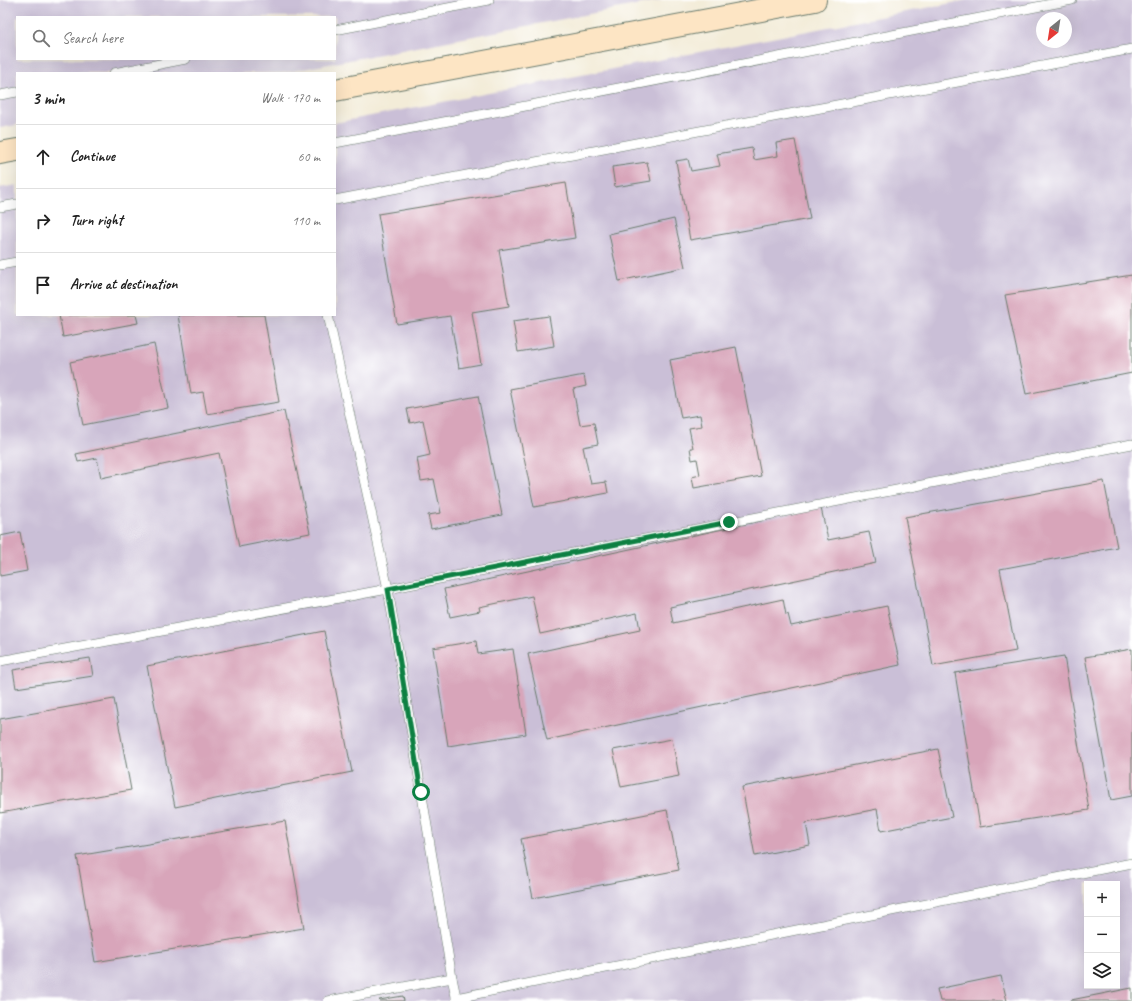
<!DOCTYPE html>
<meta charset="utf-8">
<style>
body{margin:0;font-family:Caveat,sans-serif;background:#f2f2f2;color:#222}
.controls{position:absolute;right:12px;bottom:12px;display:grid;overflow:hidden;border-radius:0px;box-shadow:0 4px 16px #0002}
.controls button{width:36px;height:36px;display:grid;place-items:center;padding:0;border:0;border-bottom:1px solid #e0e0e0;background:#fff;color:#222;font:20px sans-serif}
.compass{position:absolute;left:1036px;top:12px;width:36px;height:36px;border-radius:50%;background:#fff;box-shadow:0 4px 16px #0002;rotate:210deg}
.stop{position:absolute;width:12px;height:12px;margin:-9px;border:3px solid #0b8043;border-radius:50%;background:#fff}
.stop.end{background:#0b8043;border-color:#fff;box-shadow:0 1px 4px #0008}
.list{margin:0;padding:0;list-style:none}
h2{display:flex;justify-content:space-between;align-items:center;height:52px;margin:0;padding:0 16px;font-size:17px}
h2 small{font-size:13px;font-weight:400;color:#767676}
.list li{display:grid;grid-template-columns:26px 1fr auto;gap:12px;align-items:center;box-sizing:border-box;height:64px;padding:0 16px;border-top:1px solid #e0e0e0}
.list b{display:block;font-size:15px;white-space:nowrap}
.list em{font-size:13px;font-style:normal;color:#767676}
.icon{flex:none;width:22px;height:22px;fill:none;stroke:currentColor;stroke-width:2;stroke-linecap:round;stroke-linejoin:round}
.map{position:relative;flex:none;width:1132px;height:1001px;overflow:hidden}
.search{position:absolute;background:#fff;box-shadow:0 4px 16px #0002;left:16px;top:16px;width:320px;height:44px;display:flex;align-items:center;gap:10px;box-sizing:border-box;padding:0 14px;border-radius:0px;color:#767676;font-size:15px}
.panel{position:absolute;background:#fff;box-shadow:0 4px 16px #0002;left:16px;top:72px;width:320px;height:244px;border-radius:0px}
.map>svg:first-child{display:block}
.industrial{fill:#cabfd7;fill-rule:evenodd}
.building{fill:#d8a5ba}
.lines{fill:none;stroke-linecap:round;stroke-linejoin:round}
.lane-casing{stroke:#697a6d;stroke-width:10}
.secondary-casing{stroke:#697a6d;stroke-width:24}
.lane{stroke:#fff;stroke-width:9}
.secondary{stroke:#fde5c4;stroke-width:22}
.route{stroke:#0b8043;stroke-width:5}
</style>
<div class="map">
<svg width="1132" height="1001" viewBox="0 0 1132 1001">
<rect width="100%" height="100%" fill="#fff"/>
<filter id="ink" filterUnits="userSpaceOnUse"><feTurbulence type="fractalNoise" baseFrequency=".025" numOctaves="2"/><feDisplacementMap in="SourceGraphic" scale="8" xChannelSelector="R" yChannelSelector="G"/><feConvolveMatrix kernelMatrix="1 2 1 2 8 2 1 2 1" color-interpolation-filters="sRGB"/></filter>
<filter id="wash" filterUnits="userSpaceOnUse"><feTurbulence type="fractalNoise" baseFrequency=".012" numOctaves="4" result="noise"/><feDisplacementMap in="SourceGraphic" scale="16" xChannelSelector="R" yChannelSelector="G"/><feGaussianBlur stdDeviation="0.9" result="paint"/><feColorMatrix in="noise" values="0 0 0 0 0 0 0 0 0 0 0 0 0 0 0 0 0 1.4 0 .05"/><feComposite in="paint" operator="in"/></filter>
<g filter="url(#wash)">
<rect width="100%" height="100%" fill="#f3ecd8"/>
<g class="industrial">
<path d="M0,0H662L282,73H17V125L0,128ZM17,17H335V59H17Z"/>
<path d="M967,0H1132V1001H0V188L17,185V315H335V123ZM1042,18H1066V42H1042ZM1087,884H1117V986H1087Z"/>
</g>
<g id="blocks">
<g class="building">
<path d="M795,140L810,219L690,240L676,161L688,159L691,171L720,166L717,154L752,148L754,160L778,156L776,143Z"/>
<path d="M647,162L651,181L615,187L612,167Z"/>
<path d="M566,183L575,238L499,250L509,306L472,312L481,364L459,368L450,316L397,324L378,214Z"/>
<path d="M674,219L685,267L619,281L609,234Z"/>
<path d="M1132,275V373L1026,394L1005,295Z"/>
<path d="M59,315H136L138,323L63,337Z"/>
<path d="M178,315H264L279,402L207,414L203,392L191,394Z"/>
<path d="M549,316L554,346L518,352L513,321Z"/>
<path d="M154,344L168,408L83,425L70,362Z"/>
<path d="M736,347L761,476L694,488L692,477L700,475L697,459L692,460L690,448H693L689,428L702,426L700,415L681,418L670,360Z"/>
<path d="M584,375L586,386L573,389L580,425L594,423L598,444L583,447L591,484L606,482L608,493L534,507L510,389Z"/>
<path d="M478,396L502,515L431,529L428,515L441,513L434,479L421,481L417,458L430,455L423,420L410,423L407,409Z"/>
<path d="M284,411L310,533L239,547L219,453L101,478L97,458L78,462L76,454Z"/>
<path d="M1104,481L1117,547L1000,569L1016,651L933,666L905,517Z"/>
<path d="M821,508L828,540L869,532L876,563L670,607L673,623L783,599L786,615L788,614L791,626L887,606L900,665L547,740L528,654L640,630L637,613L540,634L532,596L479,607L480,611L450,617L444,589Z"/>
<path d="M20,532L27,571L0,576V536Z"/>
<path d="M324,631L352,772L175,807L147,666Z"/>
<path d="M476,641L478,654L513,649L526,734L448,746L433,648Z"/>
<path d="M1132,649V796L1111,800L1085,657Z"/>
<path d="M1064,656L1089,810L980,827L955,673Z"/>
<path d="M90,658L93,676L16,688L13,670Z"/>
<path d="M114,699L131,790L0,813V719Z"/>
<path d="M672,739L679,776L621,787L613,750Z"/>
<path d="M938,749L952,817L881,831L877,809L806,823L810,845L755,856L742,787Z"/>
<path d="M667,810L679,870L533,898L521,839Z"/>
<path d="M285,821L304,928L95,962L77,856Z"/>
<path d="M1001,976L1007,1001H940L937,989Z"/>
<path d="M1132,988V1001H1071V1000Z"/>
<path d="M403,996L404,1001H380L379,1000Z"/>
</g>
</g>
</g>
<g filter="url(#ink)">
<use href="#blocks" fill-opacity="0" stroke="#697a6d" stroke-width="1"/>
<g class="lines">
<defs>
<g id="lane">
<path d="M335,30L489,0"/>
<path d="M114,73L186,59"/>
<path d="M0,95L17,92"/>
<path d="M335,143L1072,0"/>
<path d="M335,200L1132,49"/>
<path d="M0,207L17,204"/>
<path d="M0,265L17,262"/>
<path d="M328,315L388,589L452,978L457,1001"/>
<path d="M0,661L388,589L1132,444"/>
<path d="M456,998L1132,863"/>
<path d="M328,1001L452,978"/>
</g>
<g id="secondary">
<path d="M335,90L815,0"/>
<path d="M0,153L17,150"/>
</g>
</defs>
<use href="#lane" class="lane-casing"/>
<use href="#secondary" class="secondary-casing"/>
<use href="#lane" class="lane"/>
<use href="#secondary" class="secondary"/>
</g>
</g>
<g class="lines" filter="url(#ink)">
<path class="route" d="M421,792L388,589L729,522"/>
</g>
</svg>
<div class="controls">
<button>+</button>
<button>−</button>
<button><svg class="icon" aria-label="layers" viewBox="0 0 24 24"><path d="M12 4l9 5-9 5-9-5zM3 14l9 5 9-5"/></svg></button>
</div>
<svg class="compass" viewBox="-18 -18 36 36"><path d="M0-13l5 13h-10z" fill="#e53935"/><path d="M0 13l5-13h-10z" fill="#767676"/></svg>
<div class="stop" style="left:421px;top:792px"></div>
<div class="stop end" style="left:729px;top:522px"></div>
<div class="search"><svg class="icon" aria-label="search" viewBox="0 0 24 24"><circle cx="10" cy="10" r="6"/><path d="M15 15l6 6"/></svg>Search here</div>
<section class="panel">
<h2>3 min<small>Walk · 170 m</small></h2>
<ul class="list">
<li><svg class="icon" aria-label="ahead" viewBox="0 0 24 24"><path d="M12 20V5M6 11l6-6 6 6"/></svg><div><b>Continue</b></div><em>60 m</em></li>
<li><svg class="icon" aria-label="right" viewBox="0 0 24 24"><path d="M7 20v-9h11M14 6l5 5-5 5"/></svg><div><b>Turn right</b></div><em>110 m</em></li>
<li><svg class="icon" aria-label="arrive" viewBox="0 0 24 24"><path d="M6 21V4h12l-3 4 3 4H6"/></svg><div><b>Arrive at destination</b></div></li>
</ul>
</section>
</div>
